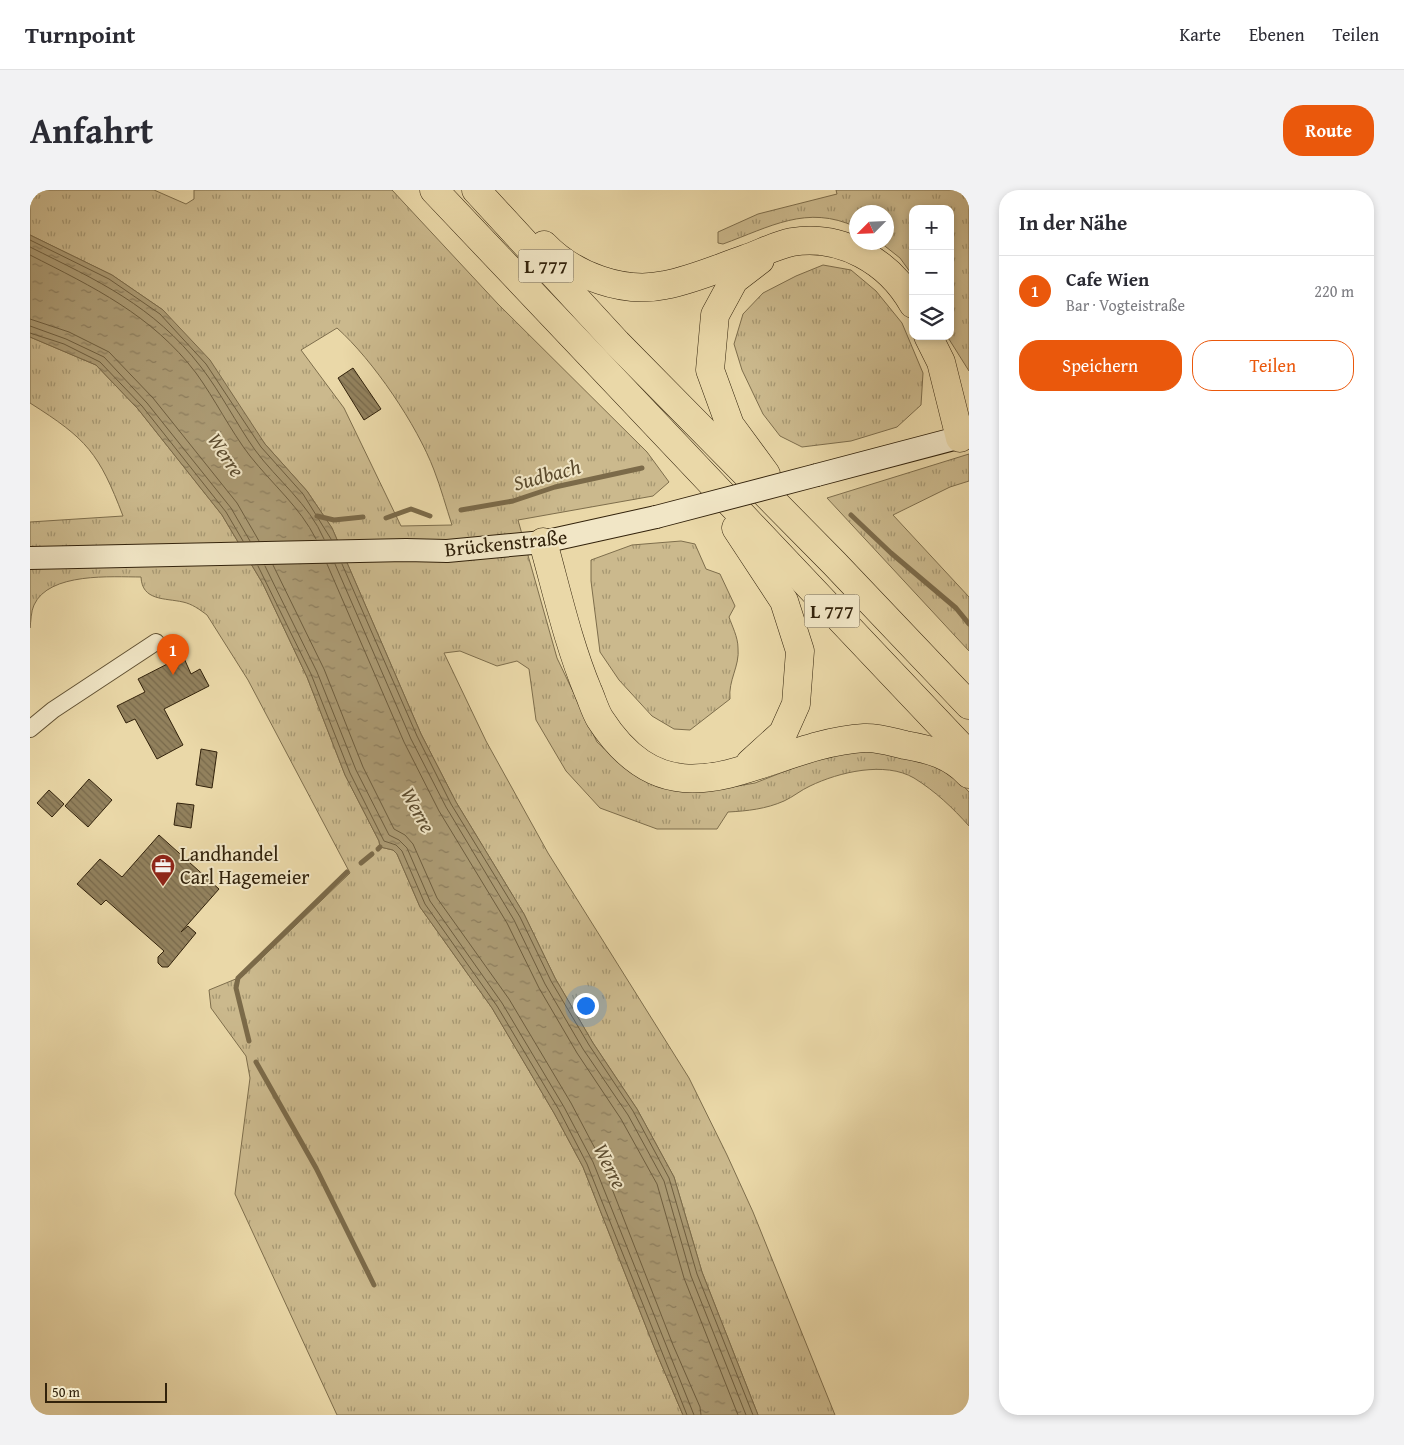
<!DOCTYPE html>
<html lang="de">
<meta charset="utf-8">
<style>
body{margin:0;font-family:"Gentium Book Plus",serif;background:#f2f2f3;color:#2b2b33}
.controls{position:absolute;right:15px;top:15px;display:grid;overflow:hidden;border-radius:10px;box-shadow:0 2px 8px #0003}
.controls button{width:45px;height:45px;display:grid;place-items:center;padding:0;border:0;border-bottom:1px solid #e1e1e2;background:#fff;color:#2b2b33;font:25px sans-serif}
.compass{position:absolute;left:819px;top:15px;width:45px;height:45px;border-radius:50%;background:#fff;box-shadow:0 2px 8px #0003;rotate:246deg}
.scale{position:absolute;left:15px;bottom:12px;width:122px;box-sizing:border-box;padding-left:5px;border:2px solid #32220b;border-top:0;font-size:14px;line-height:18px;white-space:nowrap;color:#32220b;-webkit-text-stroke:4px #f1e6c6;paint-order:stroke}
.you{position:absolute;left:555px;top:815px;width:18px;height:18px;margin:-12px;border:4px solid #fff;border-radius:50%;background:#1a73e8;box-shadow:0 0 0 8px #1a73e833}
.badge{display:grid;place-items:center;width:32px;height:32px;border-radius:50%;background:#ea580c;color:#fff;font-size:16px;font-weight:700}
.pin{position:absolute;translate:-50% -41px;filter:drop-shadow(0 1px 2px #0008)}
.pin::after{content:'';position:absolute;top:26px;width:18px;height:15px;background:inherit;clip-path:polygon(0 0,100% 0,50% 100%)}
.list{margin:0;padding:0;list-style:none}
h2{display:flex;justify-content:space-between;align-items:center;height:65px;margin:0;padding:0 20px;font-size:21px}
h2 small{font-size:16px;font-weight:400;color:#7c7c81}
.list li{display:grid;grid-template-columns:32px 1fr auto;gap:15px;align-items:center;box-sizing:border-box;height:70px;padding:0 20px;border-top:1px solid #e1e1e2}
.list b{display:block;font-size:19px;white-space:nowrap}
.list p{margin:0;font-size:16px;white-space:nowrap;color:#7c7c81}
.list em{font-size:16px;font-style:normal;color:#7c7c81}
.actions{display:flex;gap:10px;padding:15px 20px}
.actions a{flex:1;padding:11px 0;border:1px solid #ea580c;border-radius:20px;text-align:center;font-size:18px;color:#ea580c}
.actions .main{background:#ea580c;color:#fff}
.icon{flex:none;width:28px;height:28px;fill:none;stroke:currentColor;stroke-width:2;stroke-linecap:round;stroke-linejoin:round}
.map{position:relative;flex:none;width:939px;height:1225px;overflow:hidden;border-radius:20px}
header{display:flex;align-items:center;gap:30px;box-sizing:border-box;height:70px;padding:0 25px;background:#fff;border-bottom:1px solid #e1e1e2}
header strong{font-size:24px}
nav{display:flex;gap:28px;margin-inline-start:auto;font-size:18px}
.intro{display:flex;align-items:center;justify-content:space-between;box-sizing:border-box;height:120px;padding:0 30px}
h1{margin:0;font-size:35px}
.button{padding:12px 22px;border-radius:20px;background:#ea580c;color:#fff;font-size:18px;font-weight:700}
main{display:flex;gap:30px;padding:0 30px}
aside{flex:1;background:#fff;border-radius:20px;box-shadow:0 2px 8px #0003}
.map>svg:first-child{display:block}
.grass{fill:url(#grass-tufts);stroke:#7e6e4c;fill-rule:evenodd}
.water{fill:url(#water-ripples);stroke:#7b6a49}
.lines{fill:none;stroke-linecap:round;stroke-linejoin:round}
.shore{stroke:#6e5e3f;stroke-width:1}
.stream{stroke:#7b6a49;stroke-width:5}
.building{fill:url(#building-back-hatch);stroke:#32220b}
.minor-casing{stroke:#605032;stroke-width:18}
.secondary-casing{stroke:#32220b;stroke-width:24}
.trunk-casing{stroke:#32220b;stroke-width:29}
.minor{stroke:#f1e6c6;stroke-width:16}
.secondary{stroke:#f1e6c6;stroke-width:22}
.trunk{stroke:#ead8a8;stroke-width:28}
.secondary-bridge-casing{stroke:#32220b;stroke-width:24;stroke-linecap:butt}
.secondary-bridge{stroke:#f1e6c6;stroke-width:22}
.labels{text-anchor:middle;stroke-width:4;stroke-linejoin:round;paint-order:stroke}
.shield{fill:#f1e6c6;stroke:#6b5d43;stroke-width:1}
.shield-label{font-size:19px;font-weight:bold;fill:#32220b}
.street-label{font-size:20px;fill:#32220b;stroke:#f1e6c6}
.poi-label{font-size:20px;fill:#32220b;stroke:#f1e6c6;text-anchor:start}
.water-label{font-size:21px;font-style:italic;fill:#5c4c2f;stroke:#f1e6c6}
</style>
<header>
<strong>Turnpoint</strong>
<nav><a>Karte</a><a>Ebenen</a><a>Teilen</a></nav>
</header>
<div class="intro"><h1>Anfahrt</h1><a class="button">Route</a></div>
<main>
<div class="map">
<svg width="939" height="1225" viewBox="0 0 939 1225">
<defs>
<pattern id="grass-tufts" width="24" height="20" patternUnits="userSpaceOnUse" patternTransform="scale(1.25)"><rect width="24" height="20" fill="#cbb98d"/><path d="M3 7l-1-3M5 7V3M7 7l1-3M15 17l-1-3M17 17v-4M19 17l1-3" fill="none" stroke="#a59671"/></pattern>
<pattern id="water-ripples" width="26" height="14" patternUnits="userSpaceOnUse" patternTransform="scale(1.25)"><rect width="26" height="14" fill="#ab9a73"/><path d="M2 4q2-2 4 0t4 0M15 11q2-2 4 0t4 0" fill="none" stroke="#8c7d5d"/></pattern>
<pattern id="building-back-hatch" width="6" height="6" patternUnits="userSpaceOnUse" patternTransform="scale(1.25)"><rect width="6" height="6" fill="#92815d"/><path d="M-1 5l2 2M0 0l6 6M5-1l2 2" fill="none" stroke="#78694b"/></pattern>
</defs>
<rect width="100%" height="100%" fill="#ead8a8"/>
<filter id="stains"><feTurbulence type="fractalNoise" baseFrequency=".004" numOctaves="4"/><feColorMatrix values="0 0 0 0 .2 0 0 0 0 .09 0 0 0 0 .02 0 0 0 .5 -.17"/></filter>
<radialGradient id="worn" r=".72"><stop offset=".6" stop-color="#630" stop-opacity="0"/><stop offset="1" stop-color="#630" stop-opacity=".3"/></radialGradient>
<g class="grass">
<path d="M0,0H124L156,14L164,9V0H362L468,114L617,262L639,292L623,306L488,330L527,468L567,552L592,575L690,599L725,593L822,555L889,564L925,587L939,602V636C923,618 905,601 884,588C855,571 809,582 780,596C771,600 763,607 754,611C736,619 717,621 698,622L687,639H627L570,618L536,581L506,530L499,479L487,471L467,476L430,461L414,463L456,551L518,663L659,888L697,965L723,1022L805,1225H728L672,1082L644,987L607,919L563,853L525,788L494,724L426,612L391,544L302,338L277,301L235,254L133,120L82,85L0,45ZM307,138C343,170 387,235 404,280C411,298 416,317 422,335L371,336L314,218L271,160Z"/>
<path d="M806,0H939V181L917,146H920V19H883V86L870,68L851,53L856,52V22H826V37C777,14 740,37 693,54L688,53V42L728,24L807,4Z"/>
<path d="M793,75L821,80L846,101L872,133L893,183L891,215L867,237L821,251L772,257L750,246L733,224L712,180L704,154L713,124L733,103L766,86Z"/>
<path d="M0,147L66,175L108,219L192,325L233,394L277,487L315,585L349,651L350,657L363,660L367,664L390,717L462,818L524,923L553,977L626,1162L653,1225H307L205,1004L220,888L216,866L181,818L179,800L213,786L320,683L218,490L177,425C169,419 162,414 153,412C135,408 112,411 111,387C82,387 19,382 4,415C1,421 1,431 0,438V332L93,326C69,263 57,249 0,213Z"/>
<path d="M939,264V291L920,297L863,325L939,407V461L797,308Z"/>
<path d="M651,351L665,354L676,379L690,384L705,416L699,427C702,436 708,447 708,458C710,476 698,490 700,509L660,540L644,539L622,526L589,490L570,462L561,391V370L602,355Z"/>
</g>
<path class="water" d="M0,45L82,85L133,120L180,170L235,254L277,301L302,338L391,544L426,612L494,724L525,788L563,853L607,919L644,987L672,1082L728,1225H653L626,1162L553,977L524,923L462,818L390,717L367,664L363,660L350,657L349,651L315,585L277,487L233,394L192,325L108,219L66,175L0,147Z"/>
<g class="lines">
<g class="shore">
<path d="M0,50L79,89L130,124L176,174L231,257L273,304L301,349"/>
<path d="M0,57C68,91 123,115 171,177C191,203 206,233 225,260C247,290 279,314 294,349"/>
<path d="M0,65C63,97 122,125 166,183C185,209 200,240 220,266C242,294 270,317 286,349"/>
<path d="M0,129L39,142L79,162L123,208L207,313L229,351"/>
<path d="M0,136L36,149L74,167L117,213L201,318L220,351"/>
<path d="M0,143L34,154L70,172L112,216L196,322L213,351"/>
<path d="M297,374L374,552L409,621L477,733L509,798L547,863L591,929L627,994L654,1088L708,1225"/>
<path d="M305,374L381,549L416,617L484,730L515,794L553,859L598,925L634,991L661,1086L716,1225"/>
<path d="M312,374L387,546L421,614L490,727L521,791L559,855L603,921L639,988L667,1084L723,1225"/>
<path d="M243,375L294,479L333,577L364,639L375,645L383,654L407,708L479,809L541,913L570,968L643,1155L670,1217L671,1225"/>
<path d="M228,376L281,484L320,583L354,651L366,655L372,661L395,714L467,816L529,920L557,974L657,1225"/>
<path d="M235,376L287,482L326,580L359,645L369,650L377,658L400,711L472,813L534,917L563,972L664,1225"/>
</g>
<g class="stream">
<path d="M431,320L483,311L525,297L612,278"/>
<path d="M821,325L861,363L926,418L939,434"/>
<path d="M287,326L304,330L333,327"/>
<path d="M356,328L381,319L400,326"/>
<path d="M348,659L350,657"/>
<path d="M331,673L342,664"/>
<path d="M219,851L206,798L208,788L317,682"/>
<path d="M226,872L286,978L344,1095"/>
</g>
</g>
<g class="building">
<path d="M323,178L351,219L334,230L308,188Z"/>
<path d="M153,466L161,484L170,479L179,496L134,519L153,555L127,569L105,529L96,533L87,516L115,502L108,489Z"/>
<path d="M171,559L187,562L182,598L166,595Z"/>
<path d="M59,589L82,610L58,637L35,616Z"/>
<path d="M19,600L34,614L22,627L7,613Z"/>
<path d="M147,613L164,615L161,638L144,635Z"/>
<path d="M129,645L189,699L151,742L158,736L166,743L138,777H132L128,773V767L134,761L76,710L71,715L47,694L70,669L92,687Z"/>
</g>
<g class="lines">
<defs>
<path id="minor" d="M0,539L23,520L126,452"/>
<g id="secondary">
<path d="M787,285L939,245"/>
<path d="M0,368L376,360L417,361L513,352L626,327"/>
</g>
<g id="trunk">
<path d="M404,0L939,565"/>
<path d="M446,0L587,153L804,373L939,515"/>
<path d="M514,55C544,86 593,104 635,95C662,90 689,78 715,69C730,64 746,55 762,52C811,44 859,71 883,114"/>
<path d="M730,70L704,90L685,125L680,180L700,235L736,284"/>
<path d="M898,146L911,172L930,248"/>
<path d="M706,338L754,411L770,461L766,514L753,543L720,573"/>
<path d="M513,352C527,402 538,453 558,501C562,510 565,521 570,529C646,647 734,554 834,548C847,547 862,552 875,555C899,559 921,565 939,584"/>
</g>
</defs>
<use href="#minor" class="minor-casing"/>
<use href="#secondary" class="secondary-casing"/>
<use href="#trunk" class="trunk-casing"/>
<use href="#minor" class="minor"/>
<use href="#secondary" class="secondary"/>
<use href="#trunk" class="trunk"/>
<defs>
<path id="secondary-bridge" d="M626,327L787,285"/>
</defs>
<use href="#secondary-bridge" class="secondary-bridge-casing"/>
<use href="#secondary-bridge" class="secondary-bridge"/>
</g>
<defs>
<symbol id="office-pin" viewBox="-11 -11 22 30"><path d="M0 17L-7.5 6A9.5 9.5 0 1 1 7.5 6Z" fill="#8f2418" stroke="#f1e6c6"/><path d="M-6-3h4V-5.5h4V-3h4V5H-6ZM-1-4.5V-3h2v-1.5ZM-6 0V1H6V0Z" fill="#fff"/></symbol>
</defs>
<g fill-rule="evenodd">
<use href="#office-pin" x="119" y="662" width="28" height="38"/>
</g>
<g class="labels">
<g class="shield">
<rect x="488.5" y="59.5" width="55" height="33" rx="4"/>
<rect x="774.5" y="404.5" width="55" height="33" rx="4"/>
</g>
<g class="shield-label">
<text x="516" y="83">L 777</text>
<text x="802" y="428">L 777</text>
</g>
<g class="street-label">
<text transform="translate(476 353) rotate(-6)" y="7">Brückenstraße</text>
</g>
<g class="poi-label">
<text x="150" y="671">Landhandel<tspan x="150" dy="23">Carl Hagemeier</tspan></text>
</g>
<g class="water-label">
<text transform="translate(196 265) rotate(56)" y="7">Werre</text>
<text transform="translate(517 285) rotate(-15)" y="7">Sudbach</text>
<text transform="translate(388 620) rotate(61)" y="7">Werre</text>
<text transform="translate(580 976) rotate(63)" y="7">Werre</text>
</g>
</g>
<rect width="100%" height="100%" filter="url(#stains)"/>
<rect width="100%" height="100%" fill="url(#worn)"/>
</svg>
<div class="controls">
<button>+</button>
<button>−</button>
<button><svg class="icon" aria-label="layers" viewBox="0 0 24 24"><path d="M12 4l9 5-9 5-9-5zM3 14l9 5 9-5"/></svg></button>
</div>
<svg class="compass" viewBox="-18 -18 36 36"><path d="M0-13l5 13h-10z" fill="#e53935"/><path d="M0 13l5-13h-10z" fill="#7c7c81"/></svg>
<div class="scale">50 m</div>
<div class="you"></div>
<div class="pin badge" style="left:143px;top:485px">1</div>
</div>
<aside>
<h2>In der Nähe<small></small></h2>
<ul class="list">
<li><span class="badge">1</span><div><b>Cafe Wien</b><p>Bar · Vogteistraße</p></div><em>220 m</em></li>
</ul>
<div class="actions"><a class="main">Speichern</a><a>Teilen</a></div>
</aside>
</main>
